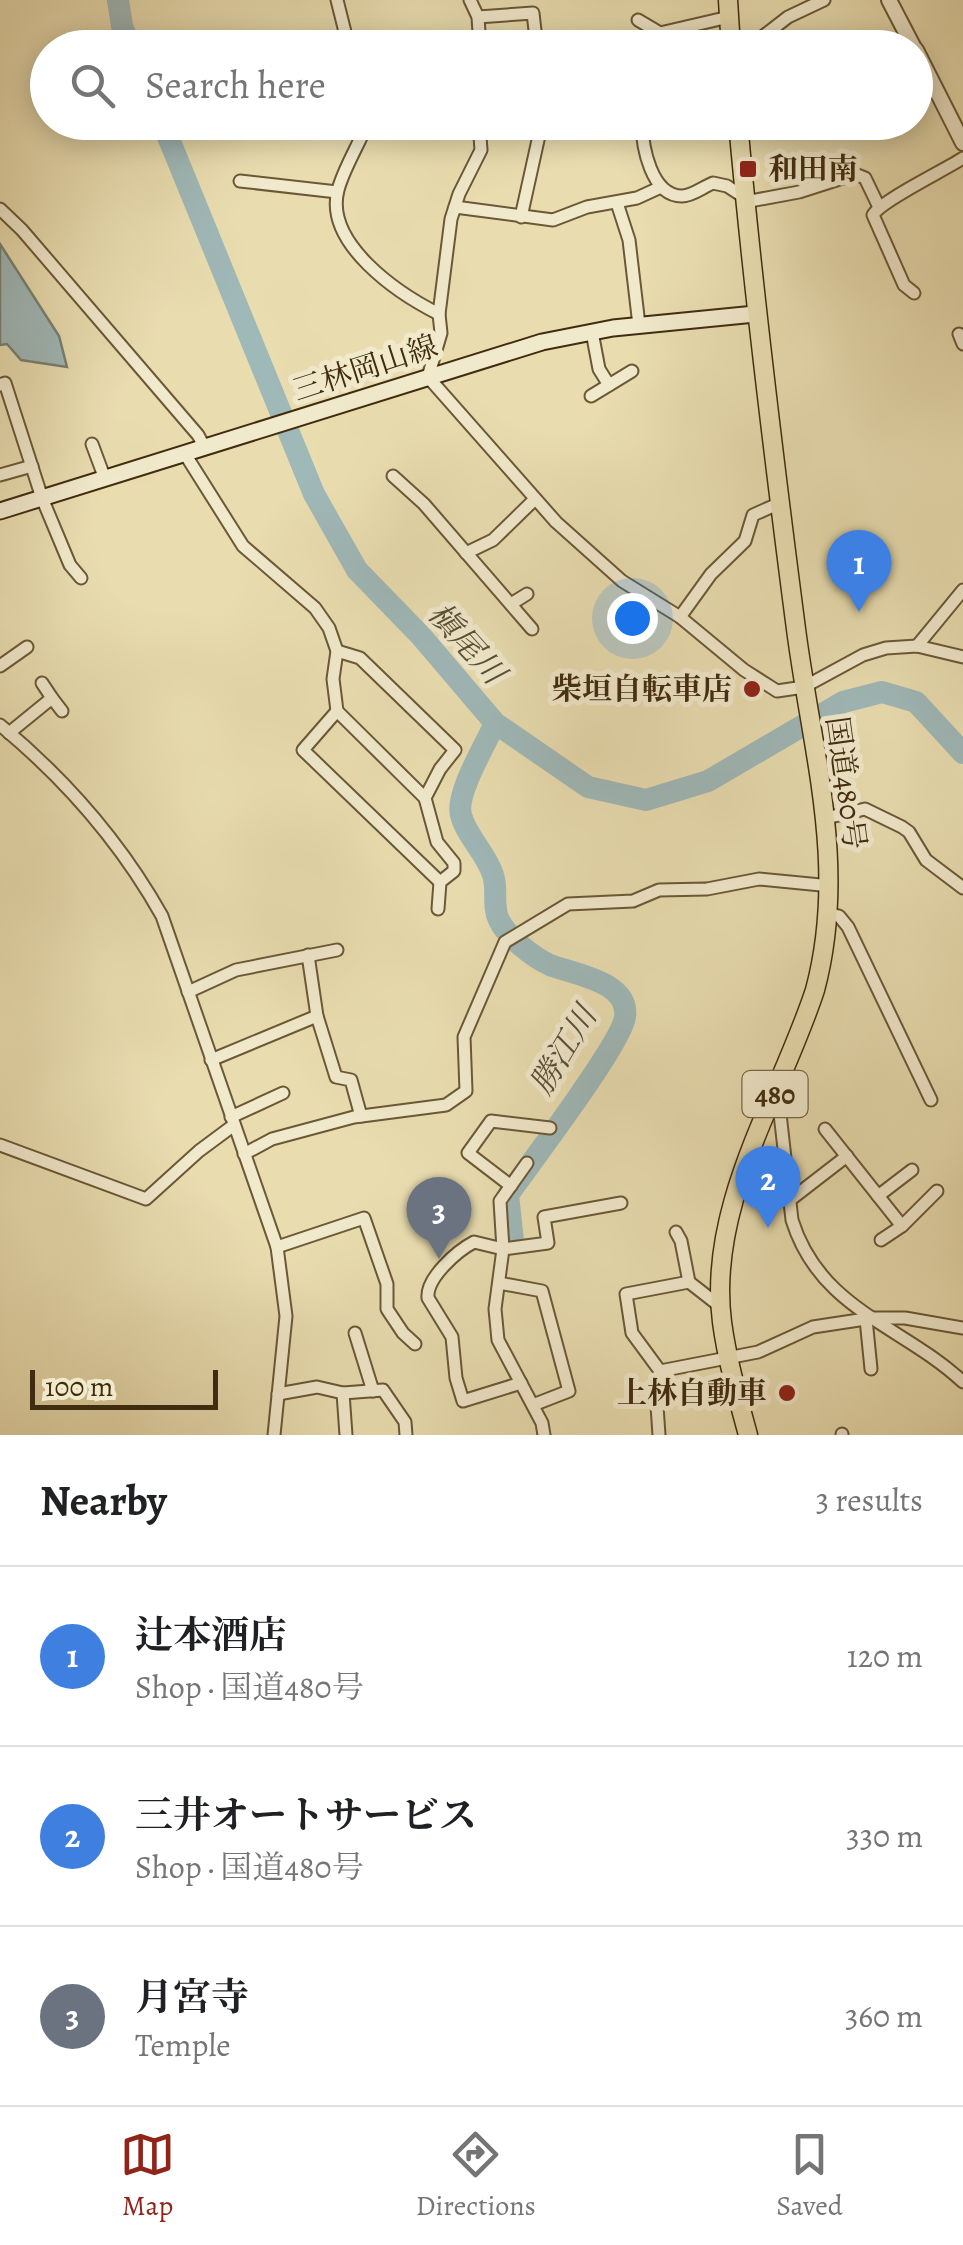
<!DOCTYPE html>
<meta charset="utf-8">
<style>
body{margin:0;font-family:Alegreya,"Noto Serif JP",serif;background:#f2f2f2;color:#202124}
.scale{position:absolute;left:30px;bottom:25px;width:188px;box-sizing:border-box;padding-left:10px;border:5px solid #402c0e;border-top:0;font-size:28px;line-height:35px;white-space:nowrap;color:#402c0e;-webkit-text-stroke:8px #f1e9cc;paint-order:stroke}
.you{position:absolute;left:632px;top:618px;width:35px;height:35px;margin:-25px;border:8px solid #fff;border-radius:50%;background:#1a73e8;box-shadow:0 0 0 15px #1a73e833}
.badge{display:grid;place-items:center;width:65px;height:65px;border-radius:50%;background:#8f2418;color:#fff;font-size:32px;font-weight:700}
.pin{position:absolute;translate:-50% -82px;filter:drop-shadow(0 2px 5px #0008)}
.pin::after{content:'';position:absolute;top:52px;width:35px;height:30px;background:inherit;clip-path:polygon(0 0,100% 0,50% 100%)}
.list{margin:0;padding:0;list-style:none}
h2{display:flex;justify-content:space-between;align-items:center;height:130px;margin:0;padding:0 40px;font-size:42px}
h2 small{font-size:32px;font-weight:400;color:#757577}
.list li{display:grid;grid-template-columns:65px 1fr auto;gap:30px;align-items:center;box-sizing:border-box;height:180px;padding:0 40px;border-top:2px solid #e0e0e0}
.list b{display:block;font-size:38px;white-space:nowrap}
.list p{margin:0;font-size:32px;white-space:nowrap;color:#757577}
.list em{font-size:32px;font-style:normal;color:#757577}
.icon{flex:none;width:55px;height:55px;fill:none;stroke:currentColor;stroke-width:2;stroke-linecap:round;stroke-linejoin:round}
.map{position:relative;flex:none;width:963px;height:1435px;overflow:hidden}
.search{position:absolute;background:#fff;box-shadow:0 5px 25px #0003;left:30px;right:30px;top:30px;height:110px;display:flex;align-items:center;gap:25px;box-sizing:border-box;padding:0 35px;border-radius:55px;color:#757577;font-size:38px}
.sheet{height:670px;background:#fff}
nav{display:flex;justify-content:space-around;align-items:center;box-sizing:border-box;height:140px;border-top:2px solid #e0e0e0;background:#fff;font-size:28px;color:#757577}
nav a{display:grid;justify-items:center;gap:5px}
nav .on{color:#8f2418}
.map>svg:first-child{display:block}
.water{fill:#9fb8b8;stroke:#798074;stroke-width:2.5}
.lines{fill:none;stroke-linecap:round;stroke-linejoin:round}
.river{stroke:#9fb8b8;stroke-width:22}
.minor-casing{stroke:#6a5836;stroke-width:15}
.tertiary-casing{stroke:#6a5836;stroke-width:18}
.secondary-casing{stroke:#402c0e;stroke-width:19}
.trunk-casing{stroke:#402c0e;stroke-width:21}
.minor{stroke:#f1e9cc;stroke-width:11}
.tertiary{stroke:#f1e9cc;stroke-width:14}
.secondary{stroke:#f1e9cc;stroke-width:15}
.trunk{stroke:#e9ddb0;stroke-width:18}
.poi-dot{fill:#8f2418;stroke:#f1e9cc;stroke-width:4}
.labels{text-anchor:middle;stroke-width:10;stroke-linejoin:round;paint-order:stroke}
.shield{fill:#f1e9cc;stroke:#756547;stroke-width:2.5}
.shield-label{font-size:28px;font-weight:bold;fill:#402c0e}
.poi-label{font-size:30px;font-weight:bold;fill:#402c0e;stroke:#f1e9cc;text-anchor:end}
.street-label{font-size:30px;fill:#402c0e;stroke:#f1e9cc}
.water-label{font-size:32px;font-style:italic;fill:#584f38;stroke:#f1e9cc}
</style>
<div class="map">
<svg width="963" height="1435" viewBox="0 0 963 1435">
<rect width="100%" height="100%" fill="#e9ddb0"/>
<filter id="stains"><feTurbulence type="fractalNoise" baseFrequency=".002" numOctaves="4"/><feColorMatrix values="0 0 0 0 .2 0 0 0 0 .09 0 0 0 0 .02 0 0 0 .5 -.17"/></filter>
<radialGradient id="worn" r=".72"><stop offset=".6" stop-color="#630" stop-opacity="0"/><stop offset="1" stop-color="#630" stop-opacity=".3"/></radialGradient>
<path class="water" d="M0,244L59,336L67,367L21,360L7,344L0,345Z"/>
<g class="lines">
<g class="river">
<path d="M118,0L122,26L131,48"/>
<path d="M162,122L314,494L357,570L421,636L495,723L588,787L646,800L708,781L843,702L882,692L916,702L963,753"/>
<path d="M495,723C486,744 455,794 461,815C466,836 487,854 493,875C498,889 492,907 499,920C506,936 534,958 550,965C572,974 630,981 625,1017C622,1043 529,1165 508,1195L513,1241"/>
</g>
<defs>
<g id="minor">
<path d="M337,0L349,48"/>
<path d="M470,0L478,17L480,48"/>
<path d="M478,17L533,13L537,48"/>
<path d="M638,20L660,33L663,48"/>
<path d="M660,33L729,17"/>
<path d="M748,48L788,17L824,0"/>
<path d="M391,122L363,133C355,151 343,171 338,190C324,244 399,294 439,314"/>
<path d="M479,122L481,150L459,194L451,219L439,314L441,333L428,377L556,522L622,581L680,617L744,670L777,691L804,687L863,655L886,648L917,646L963,657"/>
<path d="M642,122C642,146 651,196 682,196C692,196 703,187 713,183L727,186L744,197"/>
<path d="M240,181L337,192"/>
<path d="M745,202L799,192L855,174L865,178L878,205"/>
<path d="M617,203L629,240L639,325"/>
<path d="M455,207L553,220L587,207L637,198L661,187"/>
<path d="M0,209L22,230L198,435L205,448"/>
<path d="M521,217L542,122"/>
<path d="M914,293L904,285L873,215C880,201 945,170 963,158"/>
<path d="M592,332L599,369L609,385"/>
<path d="M959,334L963,344"/>
<path d="M0,385L5,383L42,498L70,565L81,578"/>
<path d="M591,396L632,371"/>
<path d="M92,444L105,479"/>
<path d="M185,454L243,546L315,608L329,628L337,651L333,679L337,711L425,798"/>
<path d="M0,475L32,466"/>
<path d="M393,476L424,504L532,629"/>
<path d="M466,553L493,540L534,500"/>
<path d="M511,604L527,594"/>
<path d="M680,617L711,574L745,541L753,515L780,503"/>
<path d="M917,646L963,590"/>
<path d="M337,651L360,658L455,750L440,769L425,798L437,842L454,863V871L440,882L438,909"/>
<path d="M0,666L27,647"/>
<path d="M42,683L52,698"/>
<path d="M337,711L303,750L440,882"/>
<path d="M0,725C64,778 121,843 162,916L277,1247L286,1316L274,1435"/>
<path d="M9,733L52,698L62,711"/>
<path d="M826,818L865,809L902,827L909,832L926,860L963,888"/>
<path d="M830,914L839,916L848,927L931,1100"/>
<path d="M308,955L317,1016L336,1077L351,1080L361,1116"/>
<path d="M188,992L236,970L337,950"/>
<path d="M211,1060L317,1016"/>
<path d="M777,1087L792,1220C820,1310 902,1325 963,1382"/>
<path d="M231,1117L283,1093"/>
<path d="M825,1129L902,1226"/>
<path d="M0,1145L146,1199L199,1151L234,1125"/>
<path d="M244,1154L272,1139L354,1117L446,1105L466,1091L464,1037L505,942L568,904L633,901L659,890L707,889L759,879L831,886"/>
<path d="M527,1163L500,1201L503,1249L495,1309L498,1340L542,1423L544,1435"/>
<path d="M511,1186L468,1153L491,1121L550,1128"/>
<path d="M878,1196L912,1170"/>
<path d="M790,1200L847,1156"/>
<path d="M676,1232L681,1241L689,1282L721,1307"/>
<path d="M881,1240L902,1226L937,1191"/>
<path d="M277,1247L364,1218L387,1284V1309L403,1333L415,1344"/>
<path d="M499,1283L542,1291L569,1391L533,1405"/>
<path d="M866,1319L871,1369"/>
<path d="M355,1333L373,1391"/>
<path d="M660,1371L758,1352L813,1327L872,1318H905L963,1328"/>
<path d="M521,1383L463,1401L456,1378L452,1337L428,1298C426,1278 457,1251 474,1242L503,1249L548,1243L544,1217L621,1203"/>
<path d="M343,1393L346,1435"/>
<path d="M278,1394L317,1387L343,1393L383,1390L405,1422L406,1435"/>
<path d="M842,1434V1435"/>
<path d="M659,1435L656,1391L660,1371L632,1333L626,1294L689,1282"/>
</g>
<g id="tertiary">
<path d="M889,0L914,48"/>
<path d="M916,50L963,143"/>
</g>
<path id="secondary" d="M0,511L542,342L613,328L755,314"/>
<g id="trunk">
<path d="M728,0L731,48"/>
<path d="M738,122C753,292 774,460 796,629C812,753 848,866 815,990C780,1097 707,1205 722,1322C727,1360 738,1398 748,1435"/>
</g>
</defs>
<use href="#minor" class="minor-casing"/>
<use href="#tertiary" class="tertiary-casing"/>
<use href="#secondary" class="secondary-casing"/>
<use href="#trunk" class="trunk-casing"/>
<use href="#minor" class="minor"/>
<use href="#tertiary" class="tertiary"/>
<use href="#secondary" class="secondary"/>
<use href="#trunk" class="trunk"/>
</g>
<g class="poi-dot">
<rect x="738" y="159" width="20" height="20" rx="5"/>
<circle cx="752" cy="689" r="10"/>
<circle cx="787" cy="1393" r="10"/>
</g>
<g class="labels">
<rect class="shield" x="742.5" y="1071" width="65" height="46" rx="8"/>
<g class="shield-label">
<text x="775" y="1104">480</text>
</g>
<g class="poi-label">
<text x="768" y="179" text-anchor="start">和田南</text>
<text x="732" y="699">柴垣自転車店</text>
<text x="767" y="1403">上林自動車</text>
</g>
<g class="street-label">
<text transform="translate(365 368) rotate(-18)" y="10">三林岡山線</text>
<text transform="translate(846 783) rotate(82)" y="10">国道480号</text>
</g>
<g class="water-label">
<text transform="translate(467 643) rotate(48)" y="11">槇尾川</text>
<text transform="translate(563 1050) rotate(-59)" y="11">勝江川</text>
</g>
</g>
<rect width="100%" height="100%" filter="url(#stains)"/>
<rect width="100%" height="100%" fill="url(#worn)"/>
</svg>
<div class="scale">100 m</div>
<div class="you"></div>
<div class="pin badge" style="left:859px;top:612px;background:#3f7fe0">1</div>
<div class="pin badge" style="left:768px;top:1228px;background:#3f7fe0">2</div>
<div class="pin badge" style="left:439px;top:1259px;background:#6b7280">3</div>
<div class="search"><svg class="icon" aria-label="search" viewBox="0 0 24 24"><circle cx="10" cy="10" r="6"/><path d="M15 15l6 6"/></svg>Search here</div>
</div>
<section class="sheet">
<h2>Nearby<small>3 results</small></h2>
<ul class="list">
<li><span class="badge" style="background:#3f7fe0">1</span><div><b>辻本酒店</b><p>Shop · 国道480号</p></div><em>120 m</em></li>
<li><span class="badge" style="background:#3f7fe0">2</span><div><b>三井オートサービス</b><p>Shop · 国道480号</p></div><em>330 m</em></li>
<li><span class="badge" style="background:#6b7280">3</span><div><b>月宮寺</b><p>Temple</p></div><em>360 m</em></li>
</ul>
</section>
<nav>
<a class="on"><svg class="icon" aria-label="map" viewBox="0 0 24 24"><path d="M3 6l6-2 6 2 6-2v14l-6 2-6-2-6 2zM9 4v14M15 6v14"/></svg>Map</a>
<a><svg class="icon" aria-label="directions" viewBox="0 0 24 24"><path d="M12 3l9 9-9 9-9-9zM9 14v-3h6M13 9l2 2-2 2"/></svg>Directions</a>
<a><svg class="icon" aria-label="saved" viewBox="0 0 24 24"><path d="M7 4h10v16l-5-4-5 4z"/></svg>Saved</a>
</nav>
